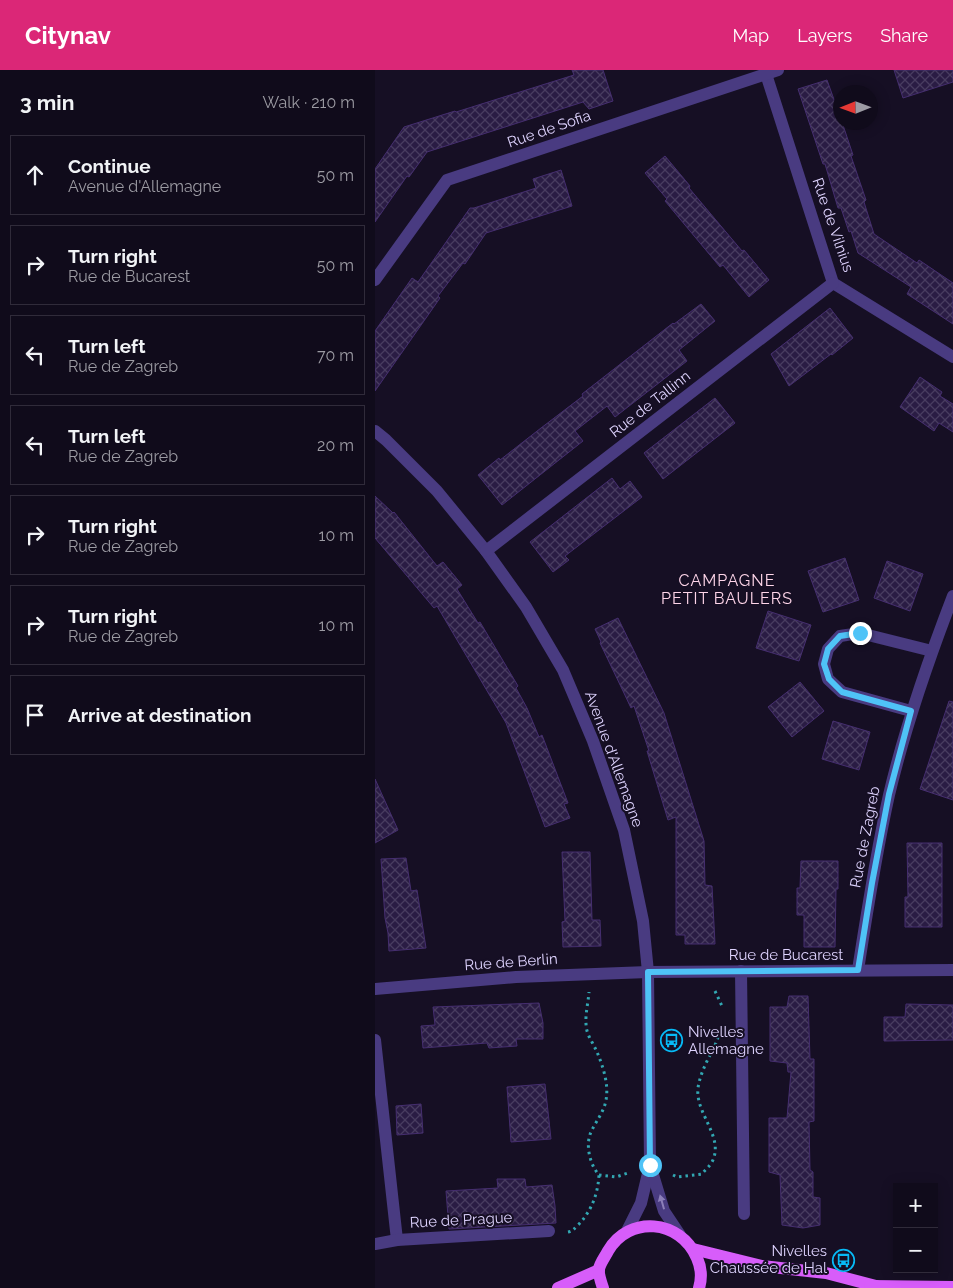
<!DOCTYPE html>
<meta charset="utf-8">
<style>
body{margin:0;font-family:Raleway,sans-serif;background:#191424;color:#f1f3f6}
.controls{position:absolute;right:15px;bottom:15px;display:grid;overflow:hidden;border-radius:0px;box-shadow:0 2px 12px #0003}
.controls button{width:45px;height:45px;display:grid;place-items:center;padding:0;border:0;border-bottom:1px solid #302b3a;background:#100b1b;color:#f1f3f6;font:25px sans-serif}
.compass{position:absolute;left:458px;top:15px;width:45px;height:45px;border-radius:50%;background:#100b1b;box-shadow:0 2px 12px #0003;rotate:269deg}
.stop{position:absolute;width:15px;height:15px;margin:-11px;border:4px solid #4fc3f7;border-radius:50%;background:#fff}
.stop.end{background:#4fc3f7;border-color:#fff;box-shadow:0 1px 5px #0008}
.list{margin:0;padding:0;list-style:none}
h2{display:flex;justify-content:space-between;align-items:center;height:65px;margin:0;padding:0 20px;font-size:21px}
h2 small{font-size:16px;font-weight:400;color:#9c9ba3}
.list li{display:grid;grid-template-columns:32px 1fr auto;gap:15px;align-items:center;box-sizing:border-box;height:80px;margin:0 10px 10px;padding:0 10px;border:1px solid #302b3a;border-radius:0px}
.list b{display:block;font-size:19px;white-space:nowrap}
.list p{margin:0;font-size:16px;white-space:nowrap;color:#9c9ba3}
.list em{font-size:16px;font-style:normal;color:#9c9ba3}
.icon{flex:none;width:28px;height:28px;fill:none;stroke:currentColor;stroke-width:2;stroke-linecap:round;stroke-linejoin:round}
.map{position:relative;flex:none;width:578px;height:1218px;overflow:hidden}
header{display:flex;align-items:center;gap:30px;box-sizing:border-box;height:70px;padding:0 25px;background:#db2777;color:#fff}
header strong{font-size:24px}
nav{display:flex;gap:28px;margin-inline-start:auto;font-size:18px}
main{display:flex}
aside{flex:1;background:#100b1b}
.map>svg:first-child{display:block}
.building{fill:url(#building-cross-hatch);stroke:#452e6f}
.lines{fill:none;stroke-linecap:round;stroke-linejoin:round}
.path{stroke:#32a7b2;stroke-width:3;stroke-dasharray:2.5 4;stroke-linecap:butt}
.minor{stroke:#493b81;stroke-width:12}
.major{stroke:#d75dfa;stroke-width:12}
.oneway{fill:#8c7fb9}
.route{stroke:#4fc3f7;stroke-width:6}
.labels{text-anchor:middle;stroke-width:4;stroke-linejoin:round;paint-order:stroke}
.street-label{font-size:15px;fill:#ded3fe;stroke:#160f24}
.poi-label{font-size:15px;fill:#ded3fe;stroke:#160f24;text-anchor:start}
.neighbourhood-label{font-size:16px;letter-spacing:1px;fill:#fed5e9;stroke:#160f24}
</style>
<header>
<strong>Citynav</strong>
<nav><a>Map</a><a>Layers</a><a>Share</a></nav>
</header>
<main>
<aside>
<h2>3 min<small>Walk · 210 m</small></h2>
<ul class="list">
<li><svg class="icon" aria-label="ahead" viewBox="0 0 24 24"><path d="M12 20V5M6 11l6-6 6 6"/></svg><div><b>Continue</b><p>Avenue d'Allemagne</p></div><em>50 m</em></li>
<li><svg class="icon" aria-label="right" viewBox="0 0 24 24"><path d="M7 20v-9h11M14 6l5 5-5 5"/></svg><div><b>Turn right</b><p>Rue de Bucarest</p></div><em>50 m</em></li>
<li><svg class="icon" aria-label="left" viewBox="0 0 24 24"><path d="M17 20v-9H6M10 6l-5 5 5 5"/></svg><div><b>Turn left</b><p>Rue de Zagreb</p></div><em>70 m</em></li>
<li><svg class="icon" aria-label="left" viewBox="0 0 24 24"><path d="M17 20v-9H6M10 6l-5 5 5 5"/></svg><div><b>Turn left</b><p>Rue de Zagreb</p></div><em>20 m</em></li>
<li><svg class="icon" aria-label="right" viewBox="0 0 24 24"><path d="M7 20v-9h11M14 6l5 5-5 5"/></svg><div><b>Turn right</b><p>Rue de Zagreb</p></div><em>10 m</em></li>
<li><svg class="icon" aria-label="right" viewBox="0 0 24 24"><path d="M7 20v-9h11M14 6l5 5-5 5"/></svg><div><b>Turn right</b><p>Rue de Zagreb</p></div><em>10 m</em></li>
<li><svg class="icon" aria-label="arrive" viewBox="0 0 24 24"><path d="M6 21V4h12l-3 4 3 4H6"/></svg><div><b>Arrive at destination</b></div></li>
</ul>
</aside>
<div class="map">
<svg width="578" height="1218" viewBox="0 0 578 1218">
<defs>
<pattern id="building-cross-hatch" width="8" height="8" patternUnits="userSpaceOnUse" patternTransform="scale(1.25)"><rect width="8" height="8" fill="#2a1c44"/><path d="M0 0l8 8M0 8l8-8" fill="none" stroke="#483c60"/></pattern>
</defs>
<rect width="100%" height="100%" fill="#160f24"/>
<g class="building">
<path d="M197,0H228L238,31L214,39L208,32L52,82L34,107L32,106L0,152V99L29,57L80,41L81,42L199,5Z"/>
<path d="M519,0H578V12L528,28Z"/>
<path d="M452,10L466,49V52H467L478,85L476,86L491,130L489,132L499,164L542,193L544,190L578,213V254L532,224L536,217L483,183L476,161L474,162L466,138H463L450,94H448L423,19Z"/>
<path d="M290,86L315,116L314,118L340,149L367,181L369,180L394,210L374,227L348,195L345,197L290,131L292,129L270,103Z"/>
<path d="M186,100L197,136L111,163L90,194L88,193L63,226L65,228L0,321V261L37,208L43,212L95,138H99L161,118L158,109Z"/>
<path d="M326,234L340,251L304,280L312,291L240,347L232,336L200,361L208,371L127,435L103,405L124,388L125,390L166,358L208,326L207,324L298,253L299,254Z"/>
<path d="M455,238L478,268L457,285L456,284L414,316L396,284Z"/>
<path d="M545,307L567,322L565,326L578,334V362L564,353L559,361L525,337Z"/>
<path d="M340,328L360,353L288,409L269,383Z"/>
<path d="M237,408L245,419L255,411L267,427L190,486L194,490L178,502L155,472Z"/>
<path d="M0,426L18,443L19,442L62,496L68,492L87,515L82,519L103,553L105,552L143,616L141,618L152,638L164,667L167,665L193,733L189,734L195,748L170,757L131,653L62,536L59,538L0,468Z"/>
<path d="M470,488L484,530L448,542L433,501Z"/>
<path d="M512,491L548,504L535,541L499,528Z"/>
<path d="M393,541L436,555L424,591L381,578Z"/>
<path d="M243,548L289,643L329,771L330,815L337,816L340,874H310V865H301V747L293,750L272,681H274L259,636L256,638L248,621L225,573L226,572L220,559Z"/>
<path d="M425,612L449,641L417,667L393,637Z"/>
<path d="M574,631L578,632V730L545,719Z"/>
<path d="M458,651L495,662L484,700L447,689Z"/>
<path d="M0,709L23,760L0,773Z"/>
<path d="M532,773H567V857H530V827H533Z"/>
<path d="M187,782H215L217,850H225L226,876L188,877L187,852L190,851Z"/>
<path d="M31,788L36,821L42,820L51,878L14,881L13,863L10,848L6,789Z"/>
<path d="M426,791H463V819H461L460,877H429V845H422V818H425Z"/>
<path d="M414,926H433L435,989H439V1051L434,1052L435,1100L438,1102V1127L445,1128V1155L428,1158L407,1155L405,1105L394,1102V1048H412L416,1002H413L412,993L395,991V937H412Z"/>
<path d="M164,933L168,953V969H141L142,976L114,978L112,973L48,978L46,956L60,955L58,937Z"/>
<path d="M531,934L578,935V970L509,971V947H530Z"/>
<path d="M170,1014L176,1069L136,1072L132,1017Z"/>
<path d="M46,1034L48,1063L22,1065L21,1036Z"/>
<path d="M122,1109H150L151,1117L177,1115L180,1136L181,1153L74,1159L71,1121L123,1118Z"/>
</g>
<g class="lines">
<g class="path">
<path d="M340,921L347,936"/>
<path d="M224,1105L241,1107L253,1103"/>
<path d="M298,1105L302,1107L327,1104C330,1100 334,1097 337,1092C350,1067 320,1044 323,1018C325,1004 332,991 338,979C342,972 344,964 346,957"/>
<path d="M193,1162C198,1161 199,1159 203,1155C216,1142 223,1124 224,1105C215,1095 210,1075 216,1062C221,1051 229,1042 231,1030C234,1015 228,996 222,982C219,975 214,968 212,961C209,948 213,935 214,922"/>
</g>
<g class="minor">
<path d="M391,4L458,213L578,287"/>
<path d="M0,210L72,110L403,0"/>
<path d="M0,361L11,370L62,421L111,481L151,537L188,600L218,671L249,760L268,851L273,902L275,1095L266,1133L252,1161"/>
<path d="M111,481L458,213"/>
<path d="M536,641L467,622L453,609L449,594L453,579L465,566L485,563L557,581"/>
<path d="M483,900C492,842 501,783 514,725C530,657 553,591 578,526"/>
<path d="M366,901L369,1144"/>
<path d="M0,919L141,907L273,902L578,900"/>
<path d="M0,970L22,1170"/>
<path d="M275,1095L289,1141L305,1165"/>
<path d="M0,1174L22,1170L174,1161"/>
</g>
<g class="major">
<path d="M318,1179L387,1196L451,1203L501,1216"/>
<path d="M495,1216L578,1217"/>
<path d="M183,1218L224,1200"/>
<path d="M228,1218C226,1212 223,1204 224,1199C225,1193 230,1187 233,1181C254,1145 305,1149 322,1188C326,1197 327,1208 324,1218"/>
</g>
</g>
<defs><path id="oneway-solid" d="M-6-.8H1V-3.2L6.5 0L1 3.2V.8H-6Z" transform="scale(1.25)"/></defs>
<use class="oneway" href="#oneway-solid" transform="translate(287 1132) rotate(-106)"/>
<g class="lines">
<path class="route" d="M275,1095L273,902L483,900L497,813L514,724L536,641L467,622L454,609L449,594L453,579L465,566L485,563"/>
</g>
<defs>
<symbol id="bus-ring" viewBox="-11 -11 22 22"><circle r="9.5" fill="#160f24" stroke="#07baf6" stroke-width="1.5"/><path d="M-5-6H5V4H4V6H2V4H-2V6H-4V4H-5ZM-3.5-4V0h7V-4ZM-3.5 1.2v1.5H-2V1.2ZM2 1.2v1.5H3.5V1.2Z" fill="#07baf6"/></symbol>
</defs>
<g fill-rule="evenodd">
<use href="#bus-ring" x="284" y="958" width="25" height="25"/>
<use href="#bus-ring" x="456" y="1178" width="25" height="25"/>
</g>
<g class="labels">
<g class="street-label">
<text transform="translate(174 59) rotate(-19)" y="5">Rue de Sofia</text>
<text transform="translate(458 155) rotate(71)" y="5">Rue de Vilnius</text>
<text transform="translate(275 334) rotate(-38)" y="5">Rue de Tallinn</text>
<text transform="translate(239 689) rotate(70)" y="5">Avenue d'Allemagne</text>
<text transform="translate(490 767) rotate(-79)" y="5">Rue de Zagreb</text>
<text x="411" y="890">Rue de Bucarest</text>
<text transform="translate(136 892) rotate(-4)" y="5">Rue de Berlin</text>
<text transform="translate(86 1150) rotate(-3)" y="5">Rue de Prague</text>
</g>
<g class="poi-label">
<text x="313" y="967">Nivelles<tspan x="313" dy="17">Allemagne</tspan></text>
<text x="452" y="1186" text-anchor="end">Nivelles<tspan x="452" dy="17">Chaussée de Hal</tspan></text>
</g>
<g class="neighbourhood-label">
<text x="352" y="516">CAMPAGNE<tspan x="352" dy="18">PETIT BAULERS</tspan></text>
</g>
</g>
</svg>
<div class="controls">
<button>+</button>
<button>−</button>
</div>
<svg class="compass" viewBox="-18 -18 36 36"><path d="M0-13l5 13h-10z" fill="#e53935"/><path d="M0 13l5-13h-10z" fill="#9c9ba3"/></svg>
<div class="stop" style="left:275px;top:1095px"></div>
<div class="stop end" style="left:485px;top:563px"></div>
</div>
</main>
